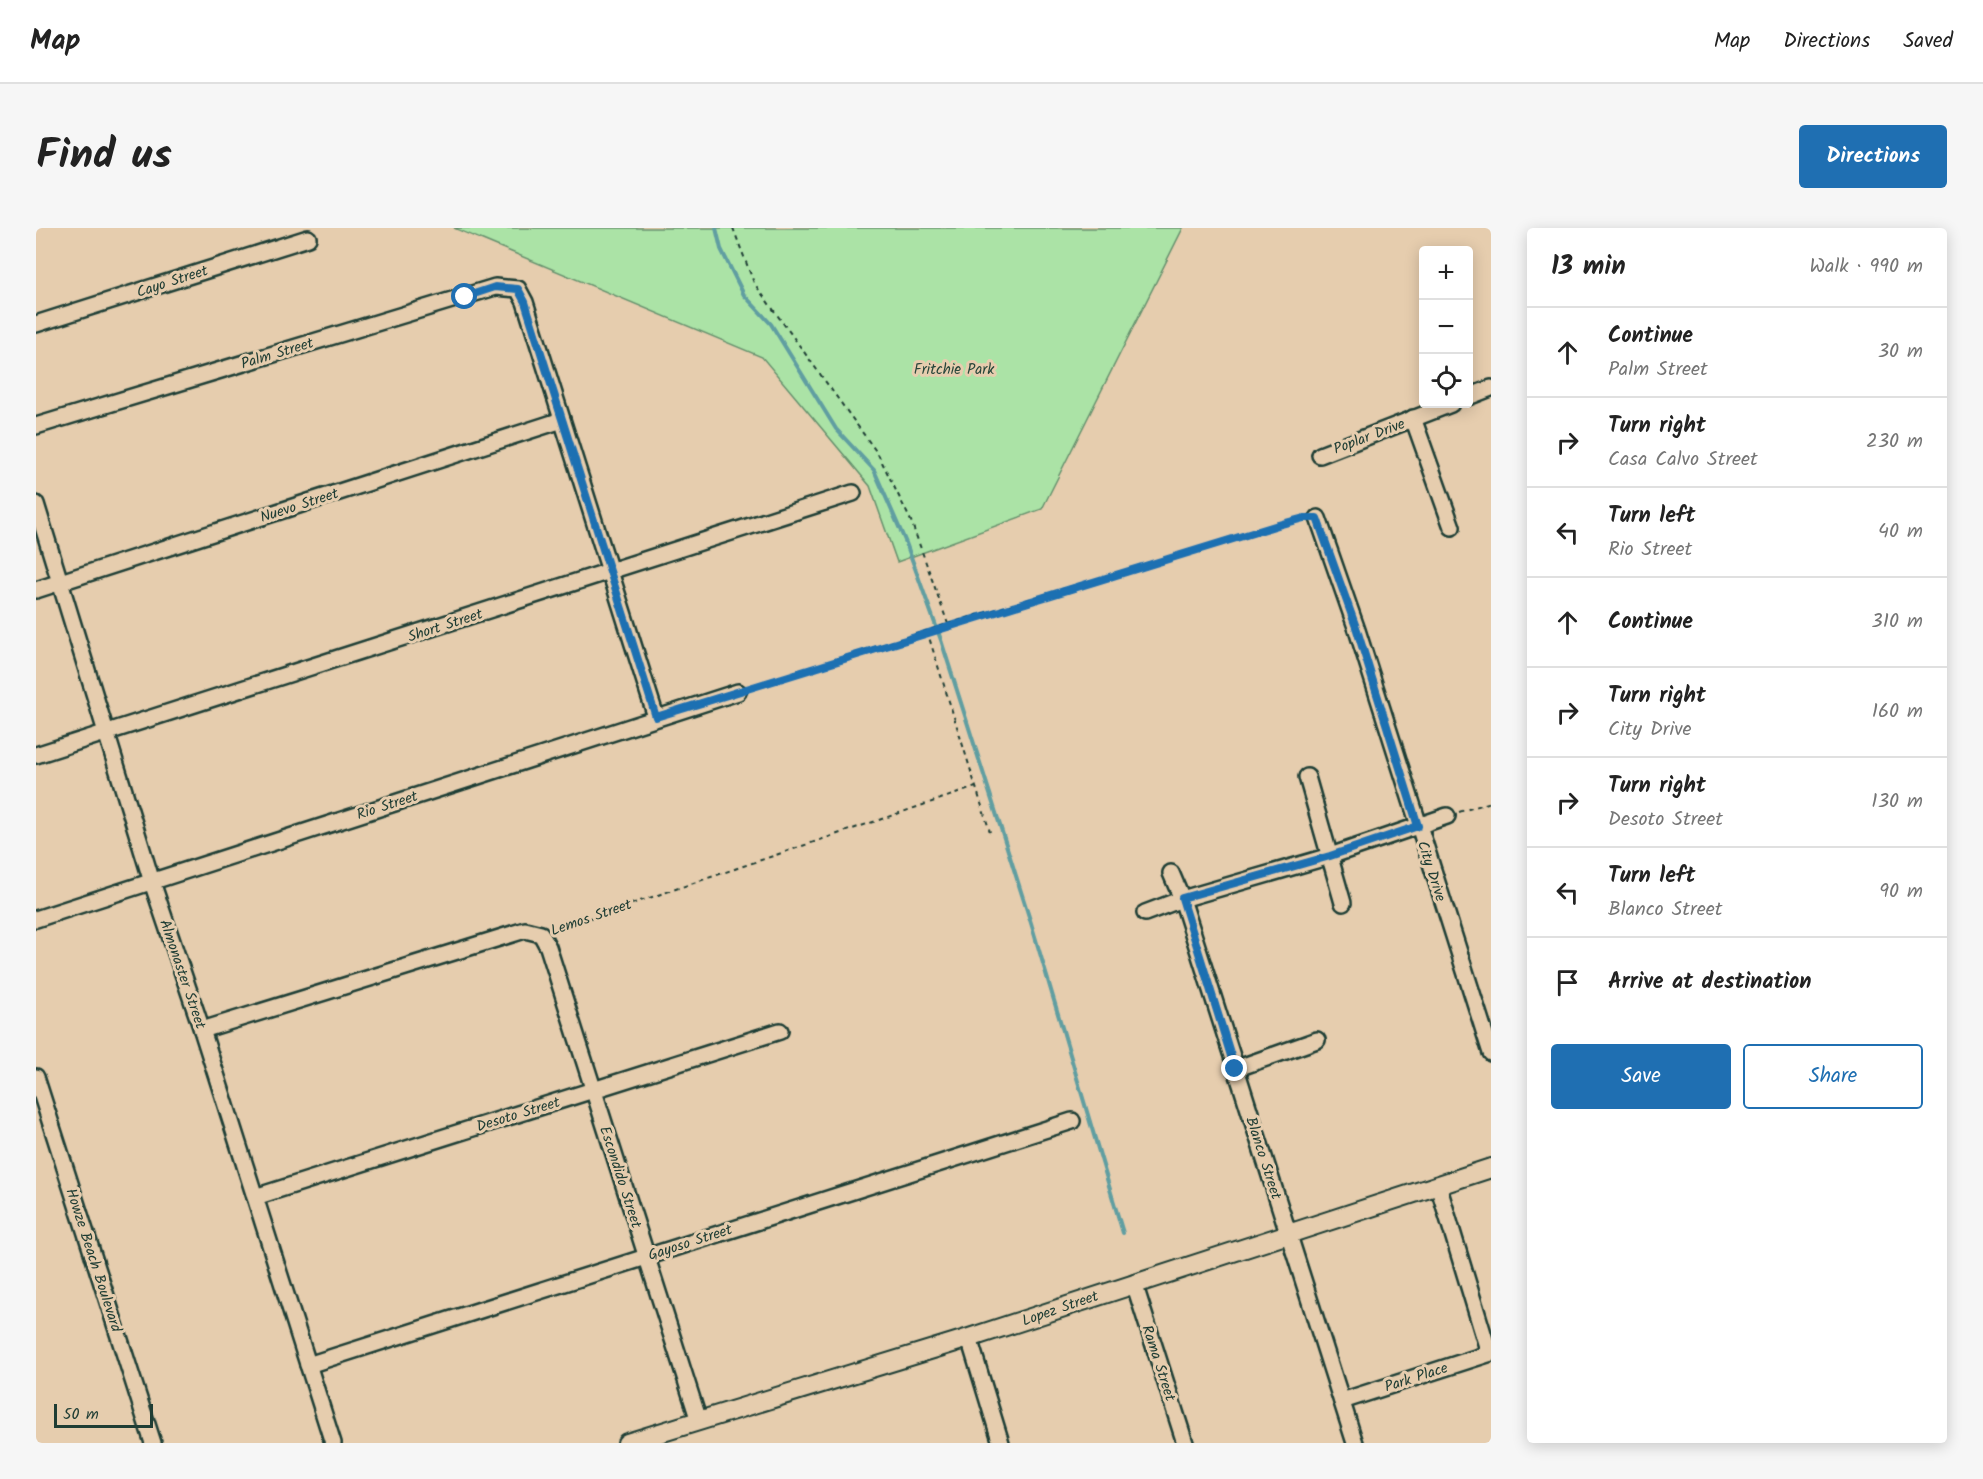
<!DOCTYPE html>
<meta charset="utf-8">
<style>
body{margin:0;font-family:Kalam,sans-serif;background:#f6f6f6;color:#222}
.controls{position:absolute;right:18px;top:18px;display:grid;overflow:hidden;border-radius:6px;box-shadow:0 3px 15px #0003}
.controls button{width:54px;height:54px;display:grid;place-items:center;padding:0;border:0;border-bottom:2px solid #e0e0e0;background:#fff;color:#222;font:30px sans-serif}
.scale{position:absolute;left:18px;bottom:15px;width:99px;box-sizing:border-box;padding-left:6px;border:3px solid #1f3d34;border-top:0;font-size:16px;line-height:21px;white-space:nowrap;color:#1f3d34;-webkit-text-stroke:4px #e6cdae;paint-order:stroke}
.stop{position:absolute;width:18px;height:18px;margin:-14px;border:4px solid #1f6fb2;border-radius:50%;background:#fff}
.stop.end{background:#1f6fb2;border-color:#fff;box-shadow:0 2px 6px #0008}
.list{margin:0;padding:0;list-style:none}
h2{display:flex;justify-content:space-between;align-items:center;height:78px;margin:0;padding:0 24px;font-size:26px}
h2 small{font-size:20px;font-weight:400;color:#767676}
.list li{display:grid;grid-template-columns:39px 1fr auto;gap:18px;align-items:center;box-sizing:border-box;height:90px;padding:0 24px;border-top:2px solid #e0e0e0}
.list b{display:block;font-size:22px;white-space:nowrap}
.list p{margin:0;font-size:20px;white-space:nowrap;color:#767676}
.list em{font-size:20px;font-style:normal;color:#767676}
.actions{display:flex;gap:12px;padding:18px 24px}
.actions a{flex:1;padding:14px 0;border:2px solid #1f6fb2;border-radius:6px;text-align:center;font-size:21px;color:#1f6fb2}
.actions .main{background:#1f6fb2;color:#fff}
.icon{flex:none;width:33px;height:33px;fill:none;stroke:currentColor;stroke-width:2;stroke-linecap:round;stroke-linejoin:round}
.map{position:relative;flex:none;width:1455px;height:1215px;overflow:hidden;border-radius:6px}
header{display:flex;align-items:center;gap:36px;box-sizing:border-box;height:84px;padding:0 30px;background:#fff;border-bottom:2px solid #e0e0e0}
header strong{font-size:28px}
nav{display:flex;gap:33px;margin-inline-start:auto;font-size:21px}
.intro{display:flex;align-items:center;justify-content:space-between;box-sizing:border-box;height:144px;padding:0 36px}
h1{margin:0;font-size:42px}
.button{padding:15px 27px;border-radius:6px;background:#1f6fb2;color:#fff;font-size:21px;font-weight:700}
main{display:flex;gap:36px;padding:0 36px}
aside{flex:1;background:#fff;border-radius:6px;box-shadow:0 3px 15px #0003}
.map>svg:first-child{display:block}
.green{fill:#abe3a6;stroke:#65906d;stroke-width:1.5}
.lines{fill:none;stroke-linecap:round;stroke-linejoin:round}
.stream{stroke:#619ea1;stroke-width:4}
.minor-casing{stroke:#1f3d34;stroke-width:20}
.tertiary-casing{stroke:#1f3d34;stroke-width:22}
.path{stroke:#1f3d34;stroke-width:2;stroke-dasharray:4.5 4.5;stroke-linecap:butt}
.minor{stroke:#e6cdae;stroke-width:15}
.tertiary{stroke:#e6cdae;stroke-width:18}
.route{stroke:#1f6fb2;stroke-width:8}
.labels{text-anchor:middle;stroke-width:6;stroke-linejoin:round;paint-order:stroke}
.street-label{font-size:15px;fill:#1f3d34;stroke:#e6cdae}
.park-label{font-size:15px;fill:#26453a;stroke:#e6cdae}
</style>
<header>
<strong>Map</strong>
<nav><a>Map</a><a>Directions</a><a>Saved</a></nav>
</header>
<div class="intro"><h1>Find us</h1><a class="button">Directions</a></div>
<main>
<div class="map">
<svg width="1455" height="1215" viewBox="0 0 1455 1215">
<rect width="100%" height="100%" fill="#e6cdae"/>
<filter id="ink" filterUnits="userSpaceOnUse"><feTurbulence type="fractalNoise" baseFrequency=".0167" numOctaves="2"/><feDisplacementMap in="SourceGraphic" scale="12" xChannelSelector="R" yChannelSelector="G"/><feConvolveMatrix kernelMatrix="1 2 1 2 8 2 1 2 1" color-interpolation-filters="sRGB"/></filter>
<g filter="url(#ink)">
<path class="green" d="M418,0H1147L1006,281L861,334L834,258L726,129Z"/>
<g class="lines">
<path class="stream" d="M680,0L685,21L708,67L735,96L800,201L838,242L870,315L905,412L995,695L1087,1005"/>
<defs>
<g id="minor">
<path d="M0,96L272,10"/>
<path d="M1432,169L1455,160"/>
<path d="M1377,190L1416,299"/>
<path d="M0,198L459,59L482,61L489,74L620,489"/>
<path d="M1284,227L1415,176"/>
<path d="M0,276L116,654L166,802L297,1215"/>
<path d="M1282,290L1321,402L1455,825"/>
<path d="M0,362L526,192"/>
<path d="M0,527L817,265"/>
<path d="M1271,549L1307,675"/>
<path d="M1135,645L1146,671L1319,1215"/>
<path d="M1109,685L1146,671L1294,628L1411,588"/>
<path d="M0,691L702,464"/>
<path d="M166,802L489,702L505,706L512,719L663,1193"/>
<path d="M1199,841L1281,812"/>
<path d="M0,849L117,1215"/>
<path d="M1402,957L1453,1125"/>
<path d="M219,969L744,803"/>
<path d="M1098,1055L1149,1215"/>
<path d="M933,1110L965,1215"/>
<path d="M272,1137L1036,893"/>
<path d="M1306,1173L1455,1125"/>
</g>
<path id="tertiary" d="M591,1215L933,1110L1455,940"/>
</defs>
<use href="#minor" class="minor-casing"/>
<use href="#tertiary" class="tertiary-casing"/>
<g class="path">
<path d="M697,0L718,55L842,226L875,293L912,396"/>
<path d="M891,403L954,604"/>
<path d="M716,460L912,396L1270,289"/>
<path d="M1423,584L1455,574"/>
<path d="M519,702L940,559"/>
</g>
<use href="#minor" class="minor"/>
<use href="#tertiary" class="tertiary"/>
</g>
</g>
<g class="lines" filter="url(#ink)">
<path class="route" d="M429,69L459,59L482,61L489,74L620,489L1242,297L1268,290H1281L1321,402L1382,598L1294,628L1146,670L1199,841"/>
</g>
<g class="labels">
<g class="street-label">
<text transform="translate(136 53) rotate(-18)" y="5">Cayo Street</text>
<text transform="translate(241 125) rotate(-17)" y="5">Palm Street</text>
<text transform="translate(1333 208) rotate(-21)" y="5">Poplar Drive</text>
<text transform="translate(263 277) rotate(-18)" y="5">Nuevo Street</text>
<text transform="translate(409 397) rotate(-18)" y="5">Short Street</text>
<text transform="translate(351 577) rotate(-18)" y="5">Rio Street</text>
<text transform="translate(1396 643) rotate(72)" y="5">City Drive</text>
<text transform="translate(555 689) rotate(-19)" y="5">Lemos Street</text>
<text transform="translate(147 746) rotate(71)" y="5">Almonaster Street</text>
<text transform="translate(482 886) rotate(-17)" y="5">Desoto Street</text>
<text transform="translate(1228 930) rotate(72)" y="5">Blanco Street</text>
<text transform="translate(585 949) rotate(72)" y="5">Escondido Street</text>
<text transform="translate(654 1014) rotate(-18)" y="5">Gayoso Street</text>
<text transform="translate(58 1032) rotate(72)" y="5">Howze Beach Boulevard</text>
<text transform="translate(1024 1080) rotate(-19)" y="5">Lopez Street</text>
<text transform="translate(1123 1135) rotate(72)" y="5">Rama Street</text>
<text transform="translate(1380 1149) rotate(-18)" y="5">Park Place</text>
</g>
<g class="park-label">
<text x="918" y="146">Fritchie Park</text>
</g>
</g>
</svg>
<div class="controls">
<button>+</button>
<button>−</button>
<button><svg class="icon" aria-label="locate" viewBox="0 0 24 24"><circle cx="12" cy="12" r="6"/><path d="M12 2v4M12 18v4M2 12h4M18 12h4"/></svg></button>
</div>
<div class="scale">50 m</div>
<div class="stop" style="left:429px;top:69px"></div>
<div class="stop end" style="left:1199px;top:841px"></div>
</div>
<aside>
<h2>13 min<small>Walk · 990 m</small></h2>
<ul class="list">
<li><svg class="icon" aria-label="ahead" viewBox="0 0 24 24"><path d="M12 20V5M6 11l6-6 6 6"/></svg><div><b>Continue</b><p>Palm Street</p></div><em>30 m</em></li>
<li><svg class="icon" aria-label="right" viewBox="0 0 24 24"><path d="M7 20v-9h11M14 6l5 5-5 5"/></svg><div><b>Turn right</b><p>Casa Calvo Street</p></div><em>230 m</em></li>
<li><svg class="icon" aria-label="left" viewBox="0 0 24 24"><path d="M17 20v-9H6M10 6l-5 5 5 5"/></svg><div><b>Turn left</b><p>Rio Street</p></div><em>40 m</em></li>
<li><svg class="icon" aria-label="ahead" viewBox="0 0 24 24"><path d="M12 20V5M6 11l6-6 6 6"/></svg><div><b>Continue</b></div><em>310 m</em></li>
<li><svg class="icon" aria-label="right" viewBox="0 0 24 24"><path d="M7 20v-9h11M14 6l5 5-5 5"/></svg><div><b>Turn right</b><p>City Drive</p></div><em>160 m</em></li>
<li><svg class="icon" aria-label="right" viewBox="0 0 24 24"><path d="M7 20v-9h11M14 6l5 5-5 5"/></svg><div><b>Turn right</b><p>Desoto Street</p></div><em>130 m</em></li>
<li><svg class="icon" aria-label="left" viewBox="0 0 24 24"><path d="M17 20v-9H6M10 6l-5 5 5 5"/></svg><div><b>Turn left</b><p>Blanco Street</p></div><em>90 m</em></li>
<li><svg class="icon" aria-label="arrive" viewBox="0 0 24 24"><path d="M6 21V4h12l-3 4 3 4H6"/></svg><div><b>Arrive at destination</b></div></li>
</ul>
<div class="actions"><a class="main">Save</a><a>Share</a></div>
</aside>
</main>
